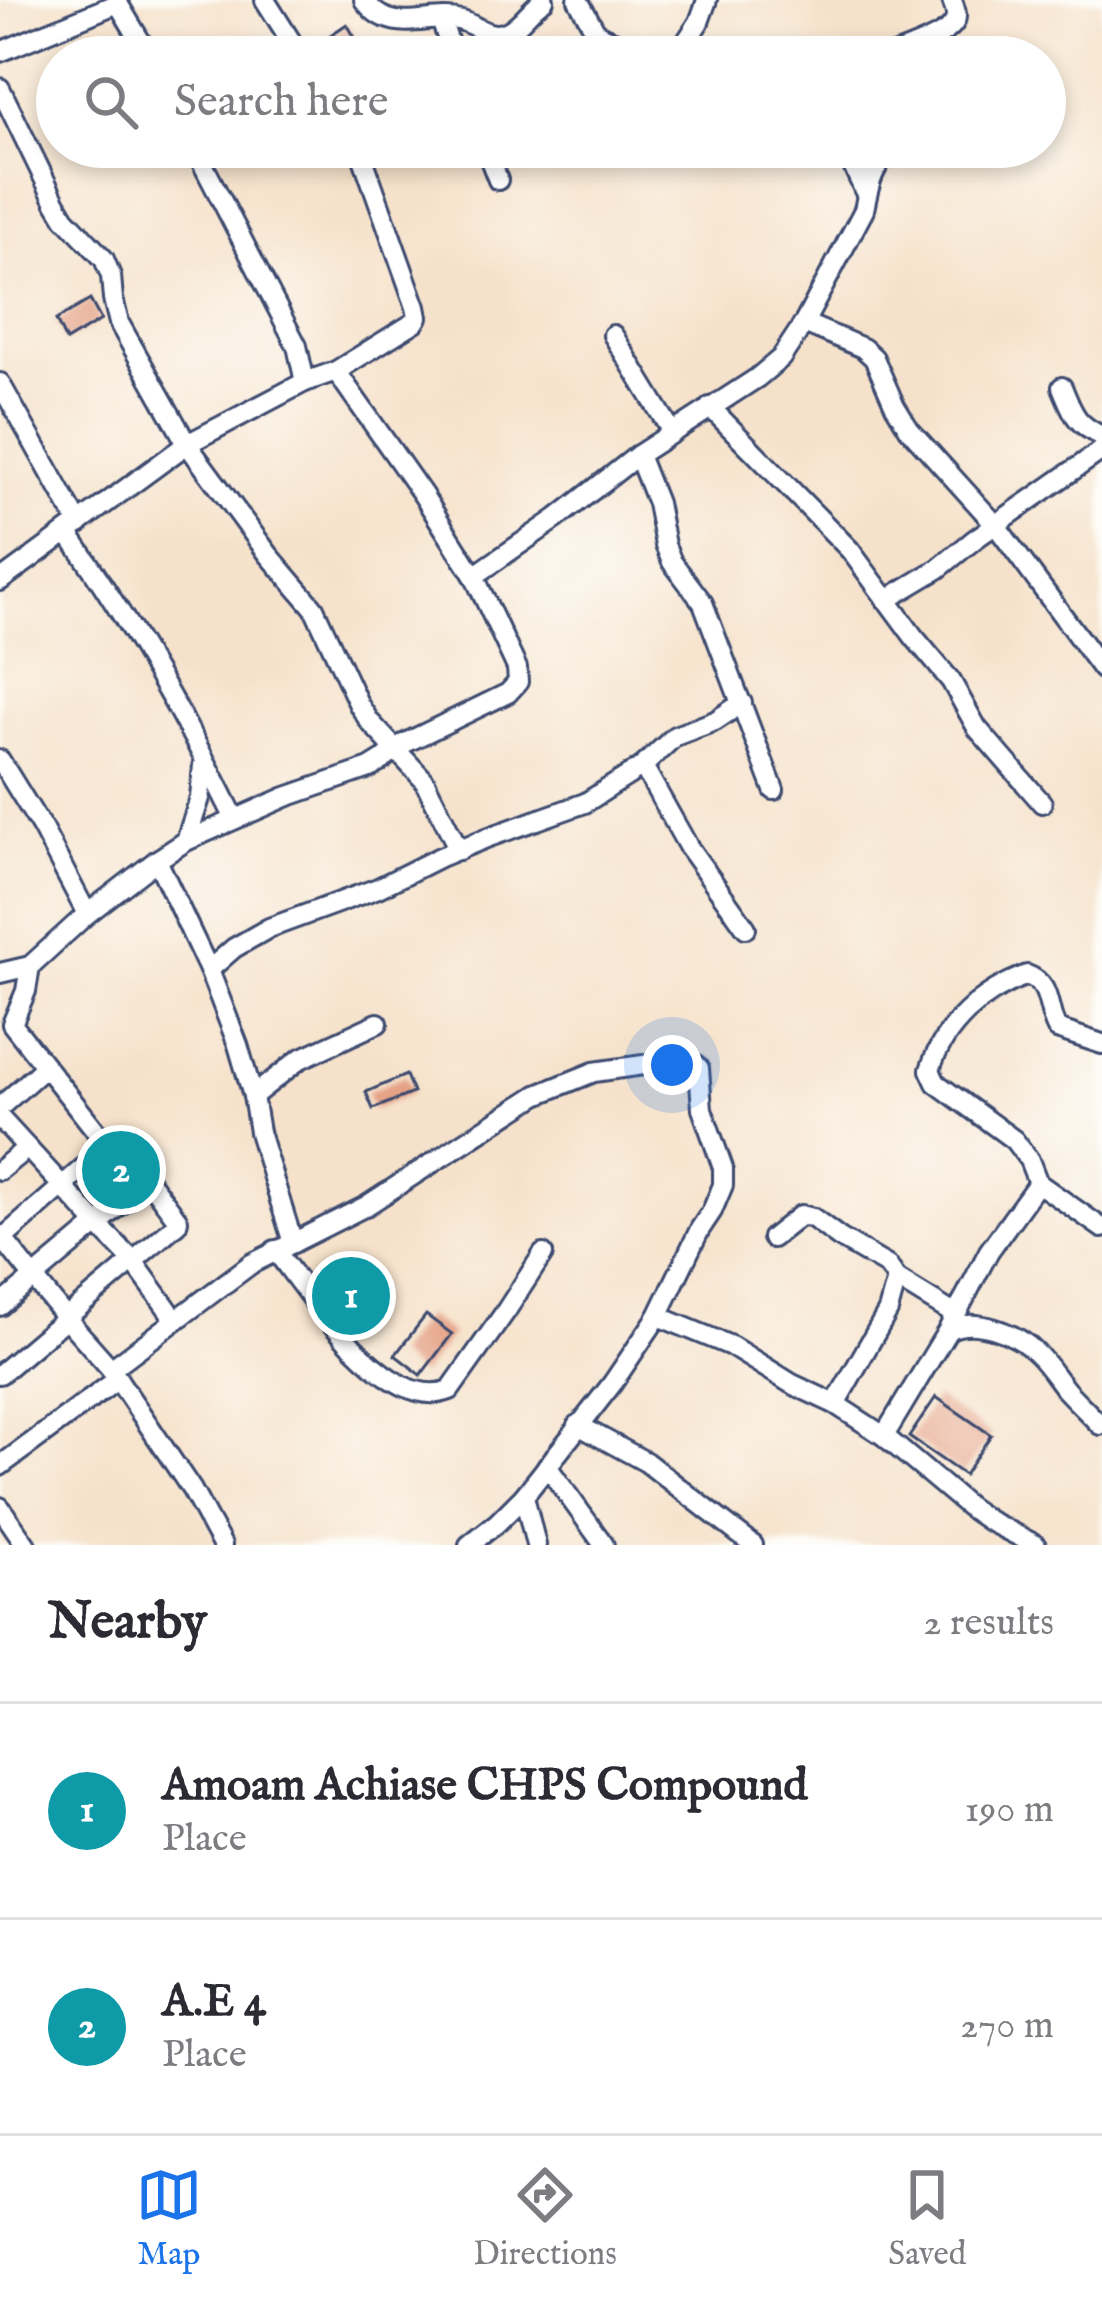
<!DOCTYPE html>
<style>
body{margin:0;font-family:"IM FELL English",serif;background:#f2f2f3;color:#2b2b33}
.you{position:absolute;left:672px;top:1065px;width:42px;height:42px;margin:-30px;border:9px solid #fff;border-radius:50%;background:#1a73e8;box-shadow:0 0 0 18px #1a73e833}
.badge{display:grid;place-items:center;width:78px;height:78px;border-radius:50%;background:#1a73e8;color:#fff;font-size:39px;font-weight:700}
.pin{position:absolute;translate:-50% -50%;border:6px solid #fff;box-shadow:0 3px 12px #0006}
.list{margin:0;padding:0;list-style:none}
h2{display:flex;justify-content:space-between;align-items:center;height:156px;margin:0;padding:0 48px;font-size:51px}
h2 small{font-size:39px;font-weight:400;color:#7c7c81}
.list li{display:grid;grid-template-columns:78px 1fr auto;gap:36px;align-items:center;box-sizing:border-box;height:216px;padding:0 48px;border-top:3px solid #e1e1e2}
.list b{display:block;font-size:45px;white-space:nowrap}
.list p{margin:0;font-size:39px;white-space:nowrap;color:#7c7c81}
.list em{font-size:39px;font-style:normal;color:#7c7c81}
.icon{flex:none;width:66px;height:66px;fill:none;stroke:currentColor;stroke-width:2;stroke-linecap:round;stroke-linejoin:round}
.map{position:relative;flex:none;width:1102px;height:1545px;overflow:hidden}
.search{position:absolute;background:#fff;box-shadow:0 6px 18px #0003;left:36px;right:36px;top:36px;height:132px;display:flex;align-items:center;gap:30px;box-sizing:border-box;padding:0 42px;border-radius:66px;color:#7c7c81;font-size:45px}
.sheet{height:588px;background:#fff}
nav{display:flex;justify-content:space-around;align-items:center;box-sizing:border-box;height:168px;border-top:3px solid #e1e1e2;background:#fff;font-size:33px;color:#7c7c81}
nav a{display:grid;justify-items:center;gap:6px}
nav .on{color:#1a73e8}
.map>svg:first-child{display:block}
.building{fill:#e5a286}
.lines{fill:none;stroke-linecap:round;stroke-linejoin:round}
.minor-casing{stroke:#3c4a6e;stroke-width:24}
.minor{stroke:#fff;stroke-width:18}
</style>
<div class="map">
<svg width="1102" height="1545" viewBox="0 0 1102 1545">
<rect width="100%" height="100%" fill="#fdfcf7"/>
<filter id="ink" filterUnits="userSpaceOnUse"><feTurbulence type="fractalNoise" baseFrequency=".00833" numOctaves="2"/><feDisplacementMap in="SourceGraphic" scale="24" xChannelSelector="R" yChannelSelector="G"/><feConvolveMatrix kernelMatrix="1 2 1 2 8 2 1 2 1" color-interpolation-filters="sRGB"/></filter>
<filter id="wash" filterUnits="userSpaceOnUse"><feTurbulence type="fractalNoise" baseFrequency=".004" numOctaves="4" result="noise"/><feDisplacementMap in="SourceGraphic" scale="48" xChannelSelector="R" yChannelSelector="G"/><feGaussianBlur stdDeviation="2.7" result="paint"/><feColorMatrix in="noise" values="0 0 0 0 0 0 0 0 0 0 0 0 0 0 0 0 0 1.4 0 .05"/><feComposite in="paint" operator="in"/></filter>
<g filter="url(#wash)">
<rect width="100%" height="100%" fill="#f6e2cb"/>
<g id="blocks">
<g class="building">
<path d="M347,24L358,43L337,57H322L314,46Z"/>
<path d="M90,300L101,320L66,341L56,320Z"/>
<path d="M406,1075L413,1093L373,1109L366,1092Z"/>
<path d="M361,1273L375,1288L345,1318L332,1303L337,1298L334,1294L349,1279L352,1282Z"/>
<path d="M426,1315L452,1334L421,1375L395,1355Z"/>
<path d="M936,1397L991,1435L964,1475L909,1437Z"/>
</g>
</g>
</g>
<g filter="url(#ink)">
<use href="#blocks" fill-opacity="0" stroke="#3c4a6e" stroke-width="3"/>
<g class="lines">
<defs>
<g id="minor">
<path d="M116,0L150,57"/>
<path d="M265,0L301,57"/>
<path d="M364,0C371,8 376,15 386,18C410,28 438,14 462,21C478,26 491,40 508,31C522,24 530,8 544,0"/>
<path d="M578,0L596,32L603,37L657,57"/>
<path d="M441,20L454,57"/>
<path d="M0,52L118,3"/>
<path d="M676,57L699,22L707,0"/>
<path d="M889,57C904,51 949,36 955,21C958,14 954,7 952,0"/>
<path d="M0,88L56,203L65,218L104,259L111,276L113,299L119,323L187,444L269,555L314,608L359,705L370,722L424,780L459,850"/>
<path d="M194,147L297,346L305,382"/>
<path d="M485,147L498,180"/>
<path d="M844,147L865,192"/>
<path d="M804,323L863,348L874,358L895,406L909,429L995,524L1102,669"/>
<path d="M613,335L672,432"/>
<path d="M0,383L79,524"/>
<path d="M1062,387C1073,413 1075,424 1102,436"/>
<path d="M710,407L850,550L914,637L951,681L977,728L1042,803"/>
<path d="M638,455L657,503L665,545L672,562L703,603L774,790"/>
<path d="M67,532C131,623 186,720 235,819"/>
<path d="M474,576L556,519L638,455L757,378L781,358L804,323L864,210C869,184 873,164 895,147"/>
<path d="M0,581L187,444L305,382L336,371L415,322L418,317L416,307L359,147"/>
<path d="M886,600L938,569L975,539L1102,450"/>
<path d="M0,760L42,828L87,914"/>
<path d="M643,766L689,848L746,928"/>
<path d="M186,841L200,798L203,765"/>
<path d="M157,860L209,970L238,1045L253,1096L259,1132L293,1243"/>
<path d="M209,970L234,948L269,928L378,888L440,857L489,837L585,803L643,766L675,736L715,721L742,703"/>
<path d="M0,973L30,966L87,914L157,860L186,841L286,797L370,768L383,760L395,748L508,693L518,682L517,668L474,576L423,495L336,371"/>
<path d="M1102,1044L1057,1029C1046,1009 1052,984 1027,975C983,991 944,1025 930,1070L936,1083L1014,1140L1029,1160L1038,1183L1102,1228"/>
<path d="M253,1096L300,1059L378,1023"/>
<path d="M0,1107L45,1067"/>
<path d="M0,1118L98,1225L133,1261L175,1319"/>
<path d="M0,1170L27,1148"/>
<path d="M0,1235L65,1317L111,1369L192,1490L222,1545"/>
<path d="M772,1238L801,1215L813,1218L840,1238L888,1266L897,1279L954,1314"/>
<path d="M0,1241L108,1146"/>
<path d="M275,1250C308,1292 387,1415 450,1390L506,1311L543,1254"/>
<path d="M0,1306L149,1181"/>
<path d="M658,1316L731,1346L792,1384L835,1404L884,1436L970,1508L989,1521L1036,1545"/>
<path d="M948,1330C974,1316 1017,1333 1036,1353C1048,1364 1056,1378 1066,1390C1077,1402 1089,1413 1100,1425"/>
<path d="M111,1369L251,1264L366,1206L537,1095L594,1072L679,1060H690L699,1068L702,1109L723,1168V1185L712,1211L700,1229L658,1316L612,1384L524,1496L497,1523L469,1545"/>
<path d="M0,1374L177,1224L178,1220L131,1157L121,1149L108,1146L12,1024L26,991L30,966"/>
<path d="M835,1404L888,1311L897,1279"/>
<path d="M578,1425L646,1462L753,1545"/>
<path d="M884,1436L948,1330L989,1251L1038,1183"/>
<path d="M0,1466L118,1379"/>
<path d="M547,1466L604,1545"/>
<path d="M524,1496L536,1545"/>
<path d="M0,1507L26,1545"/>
</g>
</defs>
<use href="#minor" class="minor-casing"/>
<use href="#minor" class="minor"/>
</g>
</g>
</svg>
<div class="you"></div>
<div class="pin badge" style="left:351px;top:1296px;background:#0f9aa8">1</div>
<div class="pin badge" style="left:121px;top:1170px;background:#0f9aa8">2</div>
<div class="search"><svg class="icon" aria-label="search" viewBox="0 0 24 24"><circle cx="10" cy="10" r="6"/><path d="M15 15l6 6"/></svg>Search here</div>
</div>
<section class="sheet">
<h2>Nearby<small>2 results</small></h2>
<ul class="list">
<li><span class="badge" style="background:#0f9aa8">1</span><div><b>Amoam Achiase CHPS Compound</b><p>Place</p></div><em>190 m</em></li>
<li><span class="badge" style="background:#0f9aa8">2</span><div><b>A.E 4</b><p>Place</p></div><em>270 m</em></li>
</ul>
</section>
<nav>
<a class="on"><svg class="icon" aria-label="map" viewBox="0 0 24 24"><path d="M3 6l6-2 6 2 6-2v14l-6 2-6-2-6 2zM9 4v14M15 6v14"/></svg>Map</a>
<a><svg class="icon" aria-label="directions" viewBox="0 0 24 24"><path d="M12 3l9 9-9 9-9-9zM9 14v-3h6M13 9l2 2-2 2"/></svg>Directions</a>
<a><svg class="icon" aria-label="saved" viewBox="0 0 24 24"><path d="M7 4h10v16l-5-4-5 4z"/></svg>Saved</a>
</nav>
